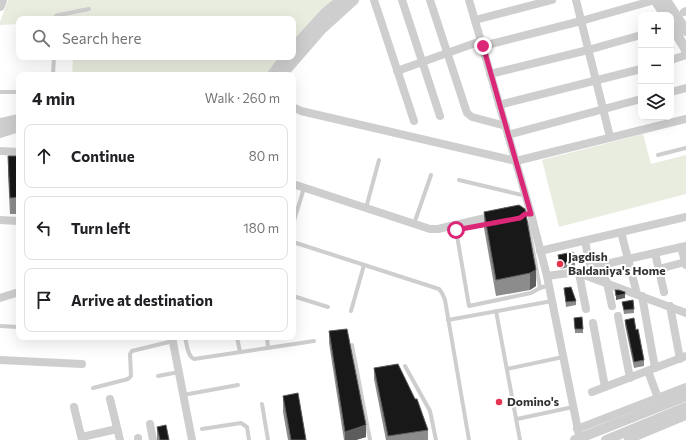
<!DOCTYPE html>
<meta charset="utf-8">
<style>
body{margin:0;font-family:Commissioner,sans-serif;background:#f6f6f6;color:#202124}
.controls{position:absolute;right:12px;top:12px;display:grid;overflow:hidden;border-radius:8px;box-shadow:0 4px 16px #0002}
.controls button{width:36px;height:36px;display:grid;place-items:center;padding:0;border:0;border-bottom:1px solid #e0e0e0;background:#fff;color:#202124;font:20px sans-serif}
.stop{position:absolute;width:12px;height:12px;margin:-9px;border:3px solid #db2777;border-radius:50%;background:#fff}
.stop.end{background:#db2777;border-color:#fff;box-shadow:0 1px 4px #0008}
.list{margin:0;padding:0;list-style:none}
h2{display:flex;justify-content:space-between;align-items:center;height:52px;margin:0;padding:0 16px;font-size:17px}
h2 small{font-size:13px;font-weight:400;color:#757577}
.list li{display:grid;grid-template-columns:26px 1fr auto;gap:12px;align-items:center;box-sizing:border-box;height:64px;margin:0 8px 8px;padding:0 8px;border:1px solid #e0e0e0;border-radius:8px}
.list b{display:block;font-size:15px;white-space:nowrap}
.list em{font-size:13px;font-style:normal;color:#757577}
.icon{flex:none;width:22px;height:22px;fill:none;stroke:currentColor;stroke-width:2;stroke-linecap:round;stroke-linejoin:round}
.map{position:relative;flex:none;width:686px;height:440px;overflow:hidden}
.search{position:absolute;background:#fff;box-shadow:0 4px 16px #0002;left:16px;top:16px;width:280px;height:44px;display:flex;align-items:center;gap:10px;box-sizing:border-box;padding:0 14px;border-radius:8px;color:#757577;font-size:15px}
.panel{position:absolute;background:#fff;box-shadow:0 4px 16px #0002;left:16px;top:72px;width:280px;height:268px;border-radius:8px}
.map>svg:first-child{display:block}
.green{fill:#e8eddf}
.lines{fill:none;stroke-linecap:round;stroke-linejoin:round}
.service{stroke:#cecece;stroke-width:4}
.minor{stroke:#cecece;stroke-width:8}
.tertiary{stroke:#cecece;stroke-width:10}
.wall{fill:#8c8c8c}
.shaded-wall{fill:#5d5d5d}
.building{fill:#181818;stroke:#5d5d5d}
.route{stroke:#db2777;stroke-width:5}
.poi-dot{fill:#e73351;stroke:#fff;stroke-width:1.5}
.labels{text-anchor:middle;stroke-width:4;stroke-linejoin:round;paint-order:stroke}
.poi-label{font-size:12px;font-weight:bold;fill:#313131;stroke:#fff;text-anchor:start}
</style>
<div class="map">
<svg width="686" height="440" viewBox="0 0 686 440">
<rect width="100%" height="100%" fill="#fff"/>
<g class="green">
<path d="M8,0H333L293,44V19H19V24L0,25V22Z"/>
<path d="M73,57H282L267,75H72Z"/>
<path d="M643,134L651,164L686,155V194L559,227L542,160Z"/>
</g>
<g class="lines">
<g class="service">
<path d="M55,19L56,16L59,15L89,9"/>
<path d="M53,75L54,57"/>
<path d="M0,92H19"/>
<path d="M658,155L686,148"/>
<path d="M459,180L526,196"/>
<path d="M366,208L379,160"/>
<path d="M524,220L528,223L540,288"/>
<path d="M293,224L304,188"/>
<path d="M414,224L431,175"/>
<path d="M488,224L456,230L469,306L531,293L540,288L549,285"/>
<path d="M293,242L439,289L442,293L445,300L469,440"/>
<path d="M293,296L328,307"/>
<path d="M351,311L364,265"/>
<path d="M496,311L520,440"/>
<path d="M448,320L552,301"/>
<path d="M0,326L19,327"/>
<path d="M185,337C187,344 187,356 194,359L314,341"/>
<path d="M237,337L240,352"/>
<path d="M267,337L268,348"/>
<path d="M352,345L370,440"/>
<path d="M405,366L430,411L436,440"/>
<path d="M507,369L563,357"/>
<path d="M158,376L179,372"/>
<path d="M93,388L128,379L131,376L130,354L132,351L173,341"/>
<path d="M183,395L238,385"/>
<path d="M262,404L268,440"/>
<path d="M517,419L573,407"/>
<path d="M202,429L241,423L247,427L249,440"/>
</g>
<g class="minor">
<path d="M374,0L414,121"/>
<path d="M402,0L440,116"/>
<path d="M430,0L467,113L472,117L506,126"/>
<path d="M469,0L531,214L547,276L580,440"/>
<path d="M576,0L610,137"/>
<path d="M684,12L686,11"/>
<path d="M475,20L552,0"/>
<path d="M483,46L581,21L655,0"/>
<path d="M671,60L686,55"/>
<path d="M397,71L481,41"/>
<path d="M490,74L588,50L641,35"/>
<path d="M671,92L686,88"/>
<path d="M499,105L641,69"/>
<path d="M293,107L301,111L516,161L686,119"/>
<path d="M508,135L641,99"/>
<path d="M0,151L19,152"/>
<path d="M293,184L430,229H438L494,216"/>
<path d="M0,220L19,221"/>
<path d="M621,232L637,294"/>
<path d="M585,241L590,265L592,267L686,246"/>
<path d="M681,247L686,265"/>
<path d="M540,251L686,217"/>
<path d="M655,253L664,292"/>
<path d="M603,265L612,306"/>
<path d="M659,269L685,262"/>
<path d="M579,273L586,309"/>
<path d="M547,276L576,272L686,313"/>
<path d="M642,296L655,368"/>
<path d="M0,298L19,292"/>
<path d="M670,306L680,359"/>
<path d="M618,316L630,378"/>
<path d="M593,323L605,387"/>
<path d="M172,337L192,440"/>
<path d="M0,360L82,364"/>
<path d="M648,371L658,398"/>
<path d="M592,392L686,356"/>
<path d="M110,399L120,440"/>
<path d="M74,407L82,440"/>
<path d="M150,424L153,440"/>
<path d="M577,429L686,387"/>
<path d="M82,437L117,429"/>
<path d="M138,438V440"/>
<path d="M628,440L686,416"/>
</g>
<g class="tertiary">
<path d="M655,0L665,15"/>
<path d="M666,0L686,31"/>
<path d="M0,6L2,0"/>
<path d="M671,25L686,50"/>
<path d="M293,48L326,12L341,0"/>
<path d="M272,75L285,57"/>
<path d="M282,75L322,29L354,0"/>
<path d="M0,123L19,119"/>
<path d="M0,133L19,127"/>
<path d="M575,440L686,396"/>
<path d="M606,440L686,407"/>
</g>
</g>
<g class="wall">
<path d="M8,156H19V214H10L8,173Z"/>
<path d="M519,205L536,286L530,290L496,296L484,228V212Z"/>
<path d="M558,255L575,262V266L560,269L558,259Z"/>
<path d="M564,288L576,301V305L566,307Z"/>
<path d="M622,302L634,309V313L624,314Z"/>
<path d="M574,318L583,329V333H575Z"/>
<path d="M625,320L636,330L644,360V366L634,368L625,325Z"/>
<path d="M329,331L366,437L356,440H344L329,343Z"/>
<path d="M374,368L428,430V440H386L374,379Z"/>
<path d="M283,396L306,440H288L283,412Z"/>
<path d="M157,427L169,440H157Z"/>
</g>
<g class="shaded-wall">
<path d="M536,270V286L530,290V273Z"/>
<path d="M625,294V298L616,300V296Z"/>
<path d="M366,425V437L356,440H345V432Z"/>
</g>
<g class="building">
<path d="M8,156H19V197L10,198Z"/>
<path d="M519,205L525,209L536,270L530,273L496,280L484,212Z"/>
<path d="M573,252L575,262L560,265L558,255Z"/>
<path d="M571,287L576,301L566,302L564,288Z"/>
<path d="M615,290H619L625,292V294L616,296Z"/>
<path d="M633,300L634,309L624,310L622,302Z"/>
<path d="M582,317L583,329H575L574,318Z"/>
<path d="M634,318L636,330L638,329L644,360L634,362L625,320Z"/>
<path d="M347,329L366,425L345,432L329,331Z"/>
<path d="M398,364L415,399H417L428,430L388,436L374,368Z"/>
<path d="M298,393L306,440H291L283,396Z"/>
<path d="M166,425L169,440H160L157,427Z"/>
</g>
<g class="lines">
<path class="route" d="M456,230L520,218L525,214H531L483,46"/>
</g>
<g class="poi-dot">
<circle cx="560" cy="264" r="4"/>
<circle cx="499" cy="402" r="4"/>
</g>
<g class="labels">
<g class="poi-label">
<text x="568" y="261">Jagdish<tspan x="568" dy="14">Baldaniya's Home</tspan></text>
<text x="507" y="406">Domino's</text>
</g>
</g>
</svg>
<div class="controls">
<button>+</button>
<button>−</button>
<button><svg class="icon" aria-label="layers" viewBox="0 0 24 24"><path d="M12 4l9 5-9 5-9-5zM3 14l9 5 9-5"/></svg></button>
</div>
<div class="stop" style="left:456px;top:230px"></div>
<div class="stop end" style="left:483px;top:46px"></div>
<div class="search"><svg class="icon" aria-label="search" viewBox="0 0 24 24"><circle cx="10" cy="10" r="6"/><path d="M15 15l6 6"/></svg>Search here</div>
<section class="panel">
<h2>4 min<small>Walk · 260 m</small></h2>
<ul class="list">
<li><svg class="icon" aria-label="ahead" viewBox="0 0 24 24"><path d="M12 20V5M6 11l6-6 6 6"/></svg><div><b>Continue</b></div><em>80 m</em></li>
<li><svg class="icon" aria-label="left" viewBox="0 0 24 24"><path d="M17 20v-9H6M10 6l-5 5 5 5"/></svg><div><b>Turn left</b></div><em>180 m</em></li>
<li><svg class="icon" aria-label="arrive" viewBox="0 0 24 24"><path d="M6 21V4h12l-3 4 3 4H6"/></svg><div><b>Arrive at destination</b></div></li>
</ul>
</section>
</div>
